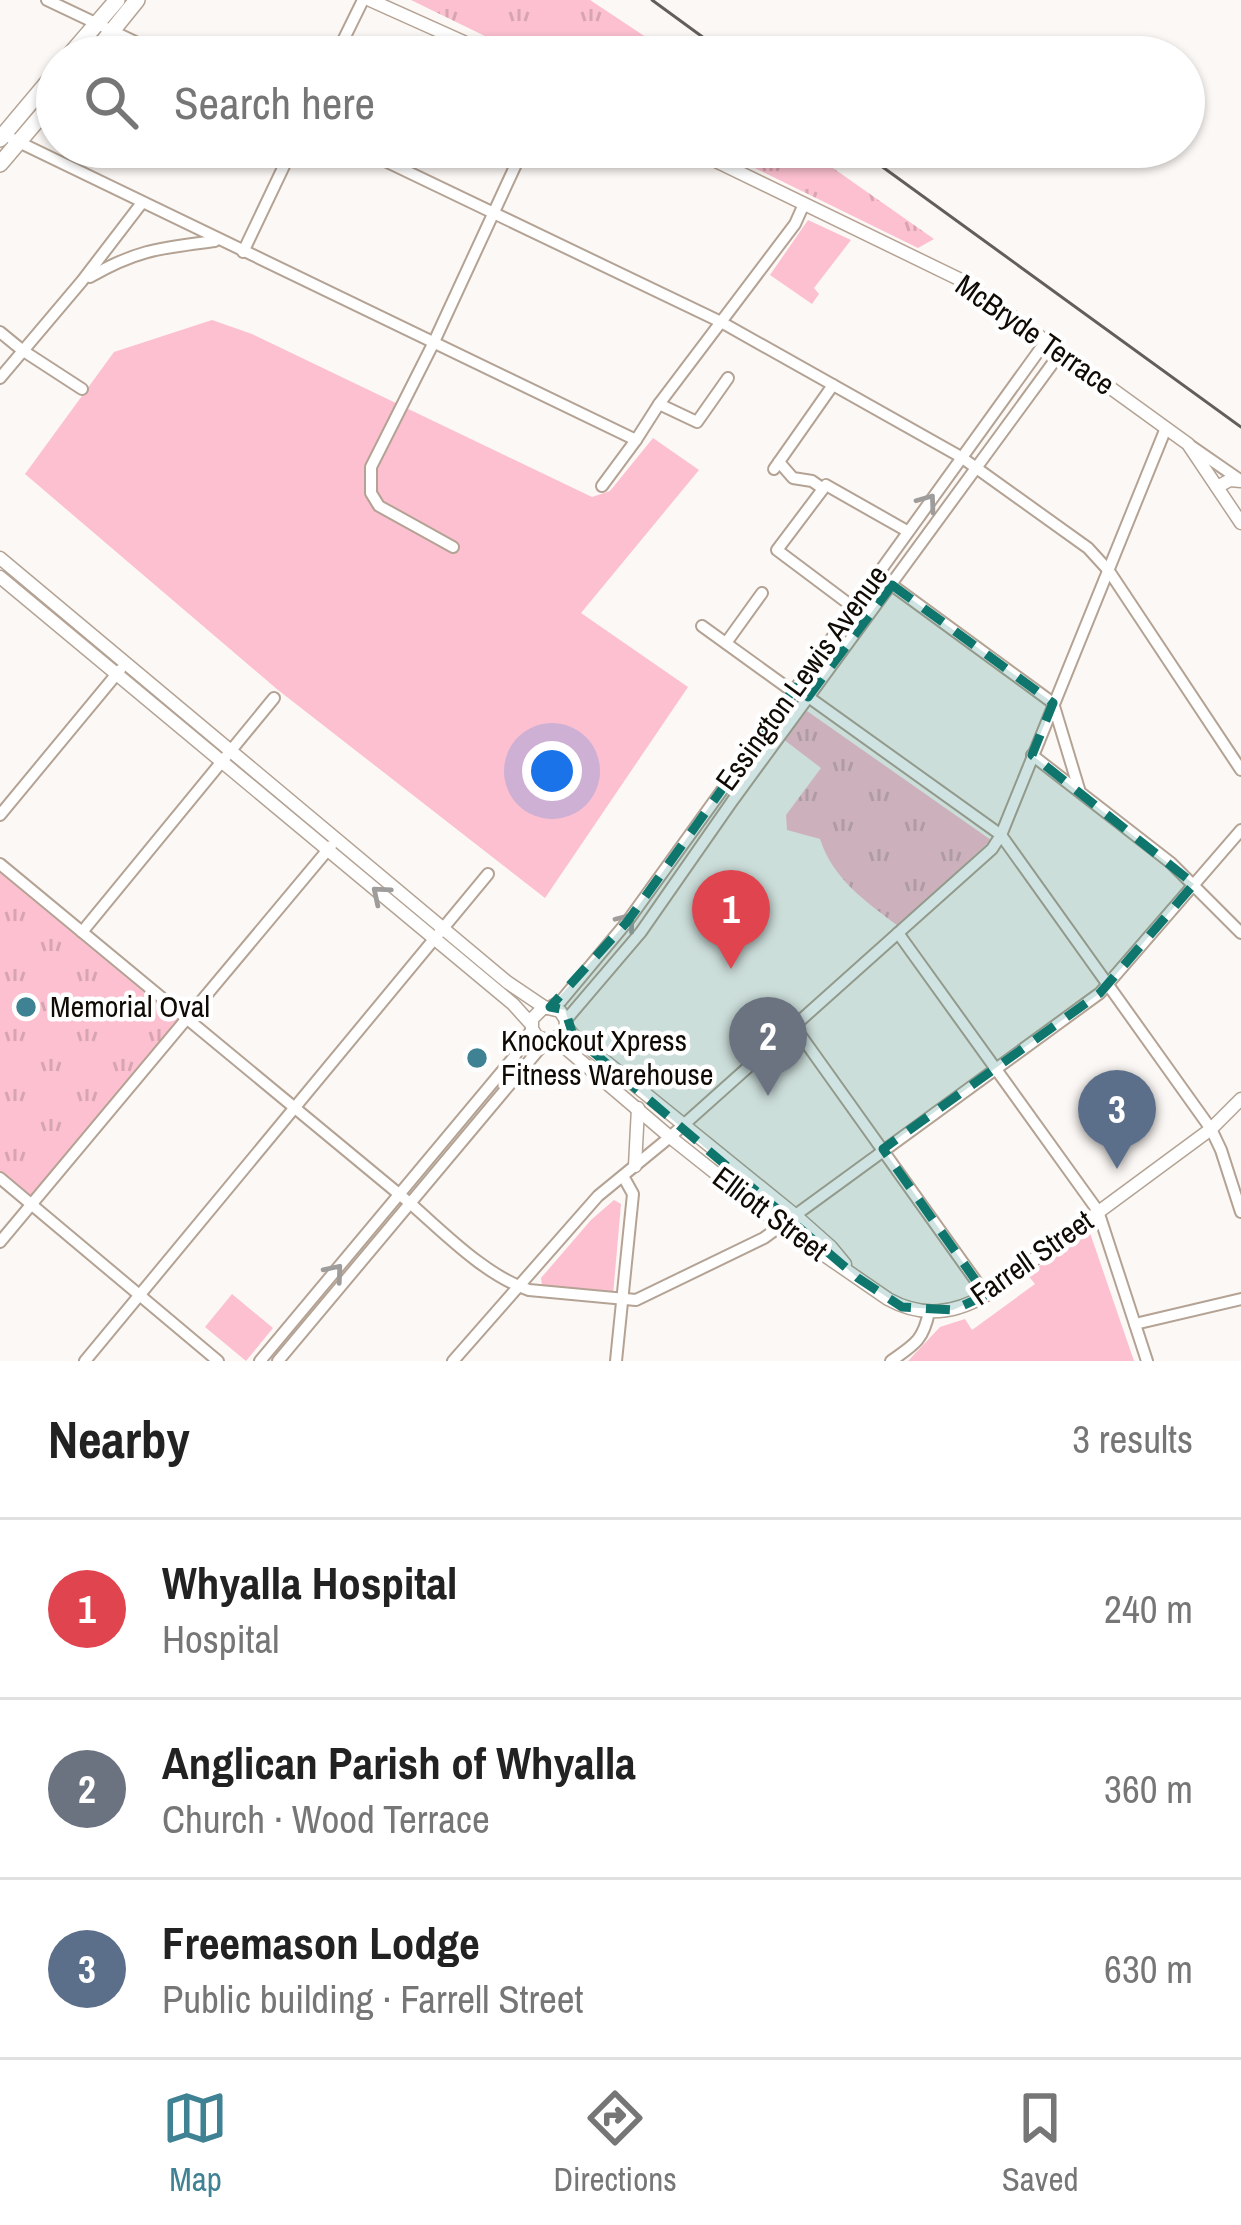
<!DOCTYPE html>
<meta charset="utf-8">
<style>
body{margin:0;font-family:"Archivo Narrow",sans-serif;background:#f6f6f6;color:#222}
.you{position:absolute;left:552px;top:771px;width:42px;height:42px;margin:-30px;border:9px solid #fff;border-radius:50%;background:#1a73e8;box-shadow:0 0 0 18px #1a73e833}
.badge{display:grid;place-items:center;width:78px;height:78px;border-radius:50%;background:#3f8293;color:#fff;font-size:39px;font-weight:700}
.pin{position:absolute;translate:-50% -99px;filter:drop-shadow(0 3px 6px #0008)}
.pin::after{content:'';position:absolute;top:63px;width:42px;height:36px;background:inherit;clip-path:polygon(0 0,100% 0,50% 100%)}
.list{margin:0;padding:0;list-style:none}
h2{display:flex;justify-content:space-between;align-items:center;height:156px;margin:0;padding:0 48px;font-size:51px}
h2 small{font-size:39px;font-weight:400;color:#767676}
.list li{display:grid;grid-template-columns:78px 1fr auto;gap:36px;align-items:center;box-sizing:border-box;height:180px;padding:0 48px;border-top:3px solid #e0e0e0}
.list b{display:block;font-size:45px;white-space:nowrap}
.list p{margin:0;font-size:39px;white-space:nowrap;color:#767676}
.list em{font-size:39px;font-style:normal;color:#767676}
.icon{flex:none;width:66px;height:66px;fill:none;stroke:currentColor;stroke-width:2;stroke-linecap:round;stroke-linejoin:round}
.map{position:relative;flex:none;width:1241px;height:1361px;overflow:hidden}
.search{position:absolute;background:#fff;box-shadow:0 3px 9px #0004;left:36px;right:36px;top:36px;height:132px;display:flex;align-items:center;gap:30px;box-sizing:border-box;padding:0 42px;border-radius:66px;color:#767676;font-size:45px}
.sheet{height:696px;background:#fff}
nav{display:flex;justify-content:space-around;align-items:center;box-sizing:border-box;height:168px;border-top:3px solid #e0e0e0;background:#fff;font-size:33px;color:#767676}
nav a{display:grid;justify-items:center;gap:6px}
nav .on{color:#3f8293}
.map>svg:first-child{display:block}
.grass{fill:#fcc0d0}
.park{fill:url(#park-tufts)}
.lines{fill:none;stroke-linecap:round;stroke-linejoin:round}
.minor-casing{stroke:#b4a394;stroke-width:14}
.major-casing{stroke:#b4a394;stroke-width:15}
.highway-casing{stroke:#b4a394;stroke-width:18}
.minor{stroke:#fff;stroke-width:10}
.major{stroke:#fff;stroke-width:12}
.highway{stroke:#fff;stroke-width:15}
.rail{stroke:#635e5a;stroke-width:3}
.oneway{stroke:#9f9d9b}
.marked{fill:#0f766e;fill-opacity:0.2;stroke:#0f766e;stroke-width:9;stroke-dasharray:24 15;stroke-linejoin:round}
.poi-dot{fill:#3f8293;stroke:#fff;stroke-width:4.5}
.labels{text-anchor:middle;stroke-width:9;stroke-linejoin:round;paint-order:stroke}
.street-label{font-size:30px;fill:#100a05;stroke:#fff}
.poi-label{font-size:30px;fill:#100a05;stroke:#fff;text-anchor:start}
</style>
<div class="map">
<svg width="1241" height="1361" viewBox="0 0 1241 1361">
<defs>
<pattern id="park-tufts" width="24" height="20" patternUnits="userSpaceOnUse" patternTransform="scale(3)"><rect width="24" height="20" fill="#fcc0d0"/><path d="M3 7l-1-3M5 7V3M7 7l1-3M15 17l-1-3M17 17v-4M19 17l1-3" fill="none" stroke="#d7a4b1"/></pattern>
</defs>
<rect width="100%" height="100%" fill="#fcf8f5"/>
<g class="grass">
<path d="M808,220L851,240L814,288L819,294L812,304L770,275Z"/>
<path d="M212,320L252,334L592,497L610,491L653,438L699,470L581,613L688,687L545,898L278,690L25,474L114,352Z"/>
<path d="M614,1200L621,1204L613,1295L542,1285L541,1278L591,1220Z"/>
<path d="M1090,1233L1134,1361H908L940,1327L965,1319L972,1330L1035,1284L1027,1274Z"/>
<path d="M232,1294L273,1328L246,1361L205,1327Z"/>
</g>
<g class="park">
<path d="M411,0H590L676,57H528Z"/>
<path d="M712,147H803L934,239L918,248Z"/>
<path d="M807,711L991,840L898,926C865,901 833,879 820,839L787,830L786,815L821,768L783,739Z"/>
<path d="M0,868L181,1017L31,1196L0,1171Z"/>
</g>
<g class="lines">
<defs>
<g id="minor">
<path d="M47,0L167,57"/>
<path d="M335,57L363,0"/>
<path d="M0,133L636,440"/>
<path d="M356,147L721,322L961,457L1088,548L1109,571L1241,770"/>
<path d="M243,252L293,147"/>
<path d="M90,277C138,249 162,248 215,241"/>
<path d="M0,332L22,350L82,389"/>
<path d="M0,378L82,281L141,204"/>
<path d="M659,404L697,422L728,378"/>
<path d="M1191,446L1240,480"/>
<path d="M779,462L793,478L812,481L822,488"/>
<path d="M774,469L833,385"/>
<path d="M602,486L636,440L659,404L795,224L804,204"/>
<path d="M453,547L379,506L371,493V467L433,344L524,147"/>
<path d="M889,583L1053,703L1079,789"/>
<path d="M853,607L777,550L826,485L907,531"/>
<path d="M702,626L792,691"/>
<path d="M726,643L762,593"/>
<path d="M807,696L1001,835L1211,1129L1221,1150L1241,1212"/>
<path d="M1032,755L1171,863L1241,933"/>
<path d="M0,815L120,670"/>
<path d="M0,864L411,1204C444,1233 486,1276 529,1290L636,1300L764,1238L1100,993L1241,830"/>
<path d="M82,932L274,698"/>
<path d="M898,933L1098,1211L1147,1361"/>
<path d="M550,1007L561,1001L627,922L1046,341"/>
<path d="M566,1020L641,932L733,800L1061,352"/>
<path d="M794,1026L986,1295"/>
<path d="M0,1178L218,1361"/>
<path d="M0,1242L331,846"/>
<path d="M1135,1324L1241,1299"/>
<path d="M85,1361L488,874"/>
<path d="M260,1361L514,1057L532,1029"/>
<path d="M278,1361L546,1041"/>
<path d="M453,1361L598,1196L670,1137L992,849L1001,835L1166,428"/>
<path d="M616,1361L633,1194L623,1176"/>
<path d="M891,1361C914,1345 923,1341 929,1312"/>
</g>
<g id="major">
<path d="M370,0L497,57"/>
<path d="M687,147L963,281L1188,444L1241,523"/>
<path d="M1217,487L1230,480L1241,481"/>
<path d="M0,558L507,982L544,1007"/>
<path d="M0,577L513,1004L531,1024"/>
<path d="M566,1026L573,1035L795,1215L831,1247L845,1264"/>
<path d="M552,1041L565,1031L566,1020L560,1011L544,1007L532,1019V1029L537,1037L562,1045L670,1137L782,1226L888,1299C922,1318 954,1314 986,1295L1211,1129L1241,1099"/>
<path d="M635,1166L638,1108"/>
</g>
<g id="highway">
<path d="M68,57L117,0"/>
<path d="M91,57L137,0"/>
<path d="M0,139L57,71"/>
<path d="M0,164L57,97"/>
</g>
</defs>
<use href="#minor" class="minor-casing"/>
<use href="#major" class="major-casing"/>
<use href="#highway" class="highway-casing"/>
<use href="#minor" class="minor"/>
<use href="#major" class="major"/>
<use href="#highway" class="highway"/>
<g class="rail">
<path d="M652,0L730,57"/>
<path d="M855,147L1241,427"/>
</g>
</g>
<defs><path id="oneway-chevron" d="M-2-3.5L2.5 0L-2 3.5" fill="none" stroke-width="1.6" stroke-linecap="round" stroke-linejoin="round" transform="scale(3)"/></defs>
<g class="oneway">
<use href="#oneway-chevron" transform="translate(928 502) rotate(-54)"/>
<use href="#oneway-chevron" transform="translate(380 894) rotate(-140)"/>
<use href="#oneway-chevron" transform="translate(627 921) rotate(-52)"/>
<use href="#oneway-chevron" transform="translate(335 1272) rotate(-50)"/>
</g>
<path class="marked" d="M892,585L1053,703L1032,755L1194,884L1100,993L883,1149L986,1295L953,1310L902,1307L858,1278L573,1035L565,1010L550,1007L627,922L795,687L808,697Z"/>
<g class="poi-dot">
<circle cx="26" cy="1007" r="12"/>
<circle cx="477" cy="1058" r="12"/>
</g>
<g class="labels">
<g class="street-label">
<text transform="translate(1035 335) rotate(35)" y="10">McBryde Terrace</text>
<text transform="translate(802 678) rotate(-54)" y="10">Essington Lewis Avenue</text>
<text transform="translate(770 1214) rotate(37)" y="10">Elliott Street</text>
<text transform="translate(1032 1258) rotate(-35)" y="10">Farrell Street</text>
</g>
<g class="poi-label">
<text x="50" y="1017">Memorial Oval</text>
<text x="501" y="1051">Knockout Xpress<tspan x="501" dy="34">Fitness Warehouse</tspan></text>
</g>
</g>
</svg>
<div class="you"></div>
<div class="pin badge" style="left:731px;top:969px;background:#e0444e">1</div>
<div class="pin badge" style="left:768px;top:1096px;background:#6b7280">2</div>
<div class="pin badge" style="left:1117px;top:1169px;background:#5c6f8a">3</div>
<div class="search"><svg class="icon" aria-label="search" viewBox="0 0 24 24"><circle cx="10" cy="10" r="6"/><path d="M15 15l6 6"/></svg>Search here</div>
</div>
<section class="sheet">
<h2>Nearby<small>3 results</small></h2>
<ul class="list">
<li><span class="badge" style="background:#e0444e">1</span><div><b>Whyalla Hospital</b><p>Hospital</p></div><em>240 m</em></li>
<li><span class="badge" style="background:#6b7280">2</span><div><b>Anglican Parish of Whyalla</b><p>Church · Wood Terrace</p></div><em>360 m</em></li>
<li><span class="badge" style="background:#5c6f8a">3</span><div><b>Freemason Lodge</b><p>Public building · Farrell Street</p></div><em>630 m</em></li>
</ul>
</section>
<nav>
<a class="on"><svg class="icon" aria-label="map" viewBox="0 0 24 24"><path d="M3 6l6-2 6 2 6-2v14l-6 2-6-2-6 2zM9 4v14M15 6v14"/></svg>Map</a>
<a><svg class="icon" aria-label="directions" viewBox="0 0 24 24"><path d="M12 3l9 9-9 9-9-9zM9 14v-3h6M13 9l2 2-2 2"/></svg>Directions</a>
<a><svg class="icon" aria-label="saved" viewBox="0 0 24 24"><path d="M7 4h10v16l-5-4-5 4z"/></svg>Saved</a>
</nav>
